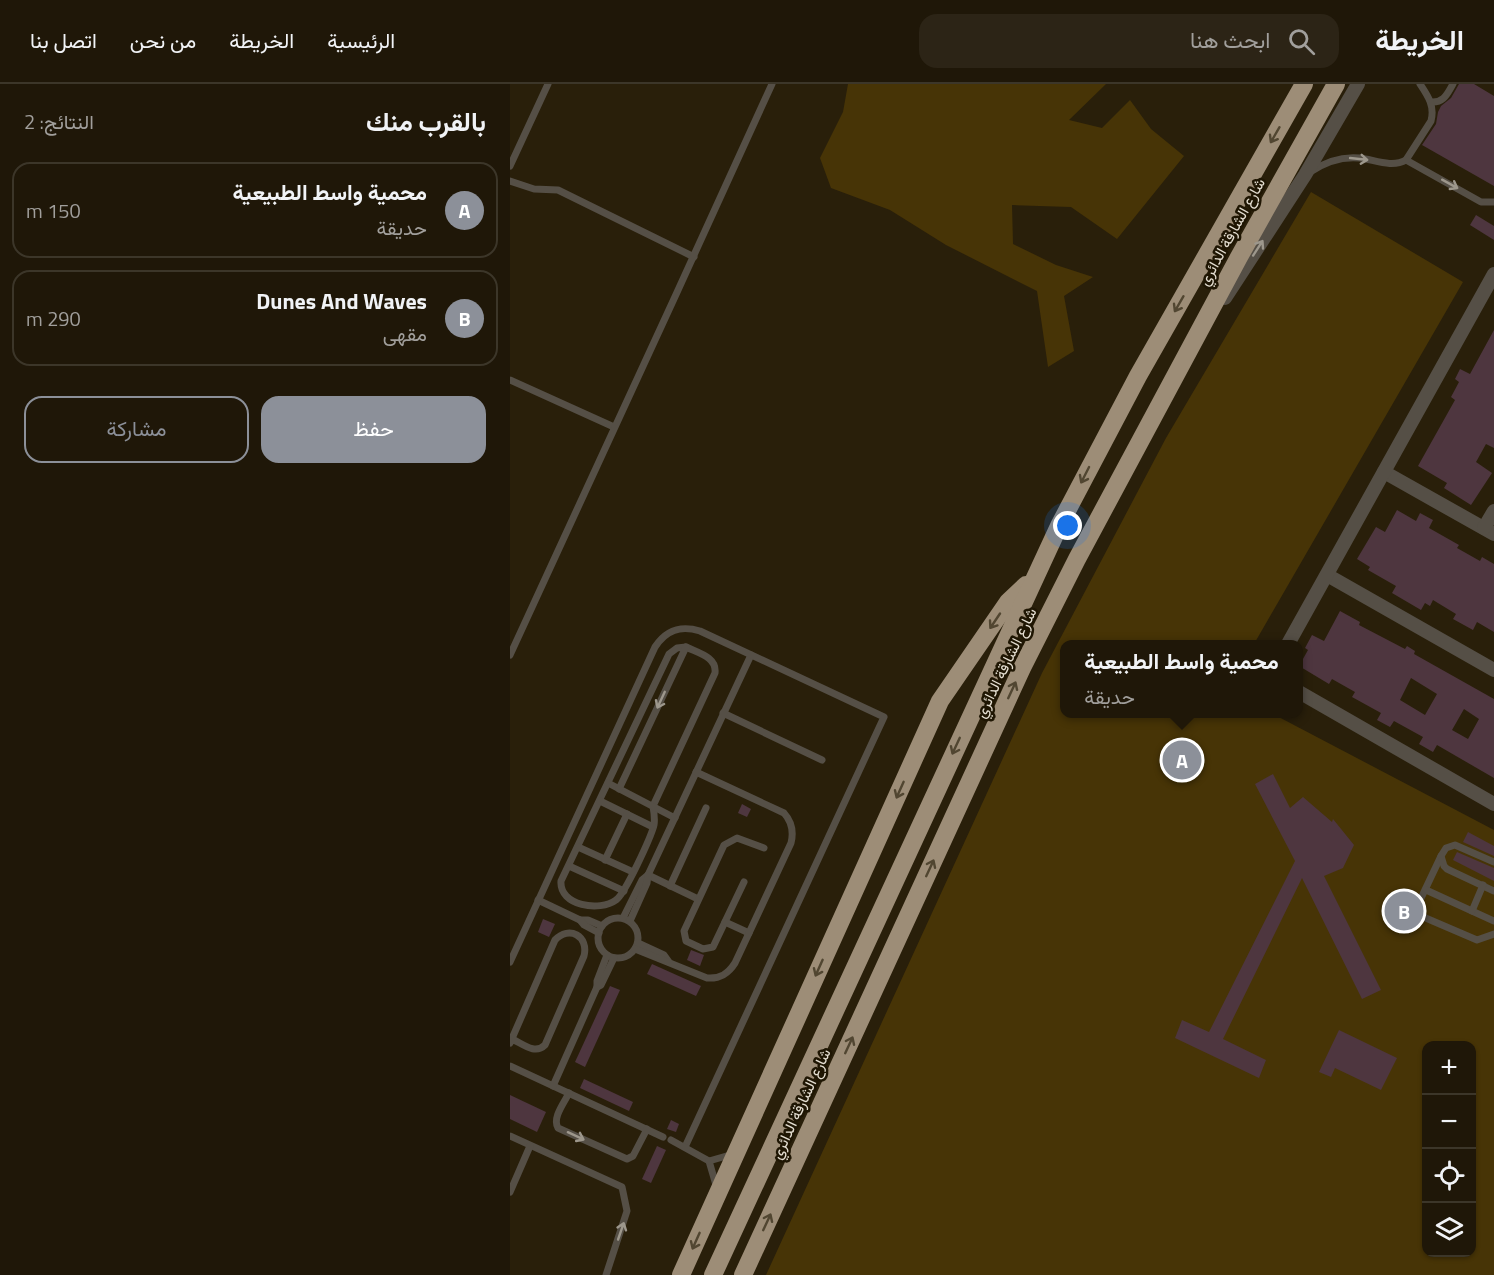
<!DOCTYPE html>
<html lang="ar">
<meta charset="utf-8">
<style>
body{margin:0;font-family:"Titillium Web",Vazirmatn,sans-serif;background:#2c2416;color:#f1f3f6;direction:rtl}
.controls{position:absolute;right:18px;bottom:18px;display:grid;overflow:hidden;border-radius:12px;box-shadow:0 2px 4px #0004}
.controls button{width:54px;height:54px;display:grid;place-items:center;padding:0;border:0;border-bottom:2px solid #3c3629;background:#1f1708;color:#f1f3f6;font:30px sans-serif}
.you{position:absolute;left:558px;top:442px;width:21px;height:21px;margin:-15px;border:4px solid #fff;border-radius:50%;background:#1a73e8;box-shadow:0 0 0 9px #1a73e833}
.badge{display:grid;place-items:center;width:39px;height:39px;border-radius:50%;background:#8c9099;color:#fff;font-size:20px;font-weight:700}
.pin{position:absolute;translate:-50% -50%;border:3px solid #fff;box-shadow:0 2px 6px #0006}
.popup{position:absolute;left:550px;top:556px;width:243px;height:78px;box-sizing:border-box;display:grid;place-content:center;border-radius:12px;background:#1f1708;filter:drop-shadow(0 2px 4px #0005);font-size:20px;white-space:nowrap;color:#a19f9c}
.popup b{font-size:22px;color:#f1f3f6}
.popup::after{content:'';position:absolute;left:50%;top:100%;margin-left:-12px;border:12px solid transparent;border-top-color:#1f1708}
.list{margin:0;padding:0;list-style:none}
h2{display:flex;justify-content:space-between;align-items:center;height:78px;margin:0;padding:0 24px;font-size:26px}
h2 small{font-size:20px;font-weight:400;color:#a19f9c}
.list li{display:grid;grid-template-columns:39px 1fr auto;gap:18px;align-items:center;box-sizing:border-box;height:96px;margin:0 12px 12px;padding:0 12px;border:2px solid #3c3629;border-radius:18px}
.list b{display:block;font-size:22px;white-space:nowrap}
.list p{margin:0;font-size:20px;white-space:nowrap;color:#a19f9c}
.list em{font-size:20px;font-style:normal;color:#a19f9c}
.actions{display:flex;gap:12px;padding:18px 24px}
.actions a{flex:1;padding:14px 0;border:2px solid #8c9099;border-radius:18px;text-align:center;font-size:21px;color:#8c9099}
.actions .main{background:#8c9099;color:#fff}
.icon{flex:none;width:33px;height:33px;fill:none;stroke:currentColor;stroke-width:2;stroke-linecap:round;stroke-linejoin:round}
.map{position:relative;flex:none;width:984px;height:1191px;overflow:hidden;direction:ltr}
header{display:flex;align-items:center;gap:36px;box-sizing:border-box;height:84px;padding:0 30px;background:#1f1708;border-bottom:2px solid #3c3629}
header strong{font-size:28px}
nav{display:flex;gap:33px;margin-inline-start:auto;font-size:21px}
.search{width:420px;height:54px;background:#2c2416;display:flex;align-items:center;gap:15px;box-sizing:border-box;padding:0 21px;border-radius:18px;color:#a19f9c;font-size:22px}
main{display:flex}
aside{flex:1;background:#1f1708}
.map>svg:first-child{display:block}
.green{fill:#473406;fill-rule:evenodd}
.building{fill:#4e363f;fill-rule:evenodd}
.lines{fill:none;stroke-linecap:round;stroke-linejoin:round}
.service{stroke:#554f46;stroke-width:7}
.minor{stroke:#554f46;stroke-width:14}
.motorway{stroke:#9d8d77;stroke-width:18}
.oneway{stroke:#514631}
.oneway2{stroke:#9d978c}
.labels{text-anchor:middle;stroke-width:5;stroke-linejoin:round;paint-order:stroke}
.street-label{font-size:15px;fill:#e5dfd2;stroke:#1f1603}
</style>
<header>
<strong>الخريطة</strong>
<div class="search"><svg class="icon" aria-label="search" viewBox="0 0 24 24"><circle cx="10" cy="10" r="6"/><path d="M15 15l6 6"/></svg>ابحث هنا</div>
<nav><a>الرئيسية</a><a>الخريطة</a><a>من نحن</a><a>اتصل بنا</a></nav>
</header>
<main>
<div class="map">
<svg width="984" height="1191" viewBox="0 0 984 1191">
<rect width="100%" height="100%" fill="#291f0a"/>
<g class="green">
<path d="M338,0H596L559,36L592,44L620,16L641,45L674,72L607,155L561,123L502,121L503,160L546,181L583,193L554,212L564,267L538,283L527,207L436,161L380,126L321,104L310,74L333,28Z"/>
<path d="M801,108L953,198L744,560H555V630H763L984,746V1191H256L532,589L656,354ZM916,962H962V1168H916Z"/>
</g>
<g class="building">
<path d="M949,0H964L984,12V102L912,61L926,40L928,28L931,22L941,14Z"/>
<path d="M966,131L984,142V156L960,141Z"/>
<path d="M984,246V364L976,360L966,378L982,389L961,421L934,404L937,399L908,382L945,316L941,313L949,298L945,295L950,285L960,290Z"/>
<path d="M887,426L906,437L910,429L923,436L919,444L949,461L947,464L970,477L972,473L984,480V548L967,538L963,546L943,535L946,530L923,516L920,522L915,519L911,526L882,509L886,502L858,486L860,483L847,475L866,443L875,448Z"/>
<path d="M830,527L850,538L849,541L895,565L897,562L905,567L904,570L984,615V694L927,661L923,668L909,660L913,653L884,637L880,643L867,636L871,629L842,613L845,608L822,595L819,600L789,582L798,566L795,564L802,551L814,557ZM901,594L927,610L915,631L890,616ZM954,625L969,635L958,655L942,646Z"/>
<path d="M763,690L780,724L793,713L822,738L823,735L844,761L833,784L814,792L871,906L852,915L792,794L713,955L756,976L749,994L665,954L672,936L699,948L785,777L745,700Z"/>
<path d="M232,720L241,725L237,733L228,729Z"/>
<path d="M958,748L984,762V772L953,758Z"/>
<path d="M947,768L984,784V797L943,776Z"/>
<path d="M33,835L45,840L39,853L28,848Z"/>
<path d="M181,866L194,871L190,882L177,876Z"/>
<path d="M142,880L191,902L186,912L137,890Z"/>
<path d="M100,902L110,906L75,983L65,978Z"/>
<path d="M829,946L887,974L871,1006L825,984L821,993L809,988Z"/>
<path d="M74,995L123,1018L119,1027L70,1004Z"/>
<path d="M0,1011L36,1028L27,1048L0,1035Z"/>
<path d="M161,1036L169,1040L166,1048L157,1045Z"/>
<path d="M147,1062L156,1066L141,1099L132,1095Z"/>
</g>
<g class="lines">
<g class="service">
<path d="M921,18C934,19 937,10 943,0"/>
<path d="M896,76L971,118H984"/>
<path d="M0,82L38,0"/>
<path d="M800,88C815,78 831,72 850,74C865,76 882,84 896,76L921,37C925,22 918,12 910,0"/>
<path d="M0,97L24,105L48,106L184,173"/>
<path d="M0,296L104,343"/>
<path d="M176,563C188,569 207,573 205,589L143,722C144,728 145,735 144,741C141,753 115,810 106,816C90,828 49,822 51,797L159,570L167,564Z"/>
<path d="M0,571C87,380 176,191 262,0"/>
<path d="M213,629L312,676"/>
<path d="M98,699L165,734"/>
<path d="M109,705L176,563"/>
<path d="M90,717L143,743"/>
<path d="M68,763L123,788"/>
<path d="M931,772L904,829L967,856L984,850"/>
<path d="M95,776L117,730"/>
<path d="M984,778L945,761L936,764L931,772L934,782L937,785L984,807"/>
<path d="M59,782L114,807"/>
<path d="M138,791L188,815"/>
<path d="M234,798L203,863L193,865L176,857L174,847L214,761L227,754L254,764"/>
<path d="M160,802L196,724"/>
<path d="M916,806L984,837"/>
<path d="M28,816L70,836H78L92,842"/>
<path d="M962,827L973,801"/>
<circle cx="108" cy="854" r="20"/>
<path d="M113,834L132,796L138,791"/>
<path d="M70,836L74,841L89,849"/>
<path d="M120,837L137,799L138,791L241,571"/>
<path d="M215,838L239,849"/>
<path d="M128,859L154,871L159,878"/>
<path d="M125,865L197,894C210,895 218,890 225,879L281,759C284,747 282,738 274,729L186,688"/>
<path d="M0,878L145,563C156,546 170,541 190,547L374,633L175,1063"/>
<path d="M87,903V897L97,871"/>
<path d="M0,959L45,856C59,841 79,852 74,872L35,961C25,971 13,960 2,955"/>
<path d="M0,982L153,1053"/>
<path d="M43,1002L87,903L91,901L104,874"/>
<path d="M59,1009C54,1019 42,1034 48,1044L117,1075L123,1072L137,1045"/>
<path d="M0,1052L112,1103L117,1127L96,1191"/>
<path d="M161,1056L199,1077L206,1101"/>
<path d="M199,1077L220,1071"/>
<path d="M0,1108L20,1062"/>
</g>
<g class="minor">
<path d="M715,214L795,91L848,0"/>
<path d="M874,388L984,450"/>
<path d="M974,444L984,427"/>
<path d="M817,491L984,586"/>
<path d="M778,560L984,190"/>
<path d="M789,608L984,720"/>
</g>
<g class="motorway">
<path d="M171,1191L430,617L498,518L516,501"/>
<path d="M203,1191L549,442L628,292L794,0"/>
<path d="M233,1191L512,584L567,475L729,173L826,0"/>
</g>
</g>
<defs><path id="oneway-shaft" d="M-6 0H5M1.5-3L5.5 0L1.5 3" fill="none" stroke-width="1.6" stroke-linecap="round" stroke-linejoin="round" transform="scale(1.5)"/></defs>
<g class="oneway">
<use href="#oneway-shaft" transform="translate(765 51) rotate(120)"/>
<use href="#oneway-shaft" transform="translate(669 220) rotate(120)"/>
<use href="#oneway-shaft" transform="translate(575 391) rotate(117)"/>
<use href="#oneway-shaft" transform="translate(485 537) rotate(124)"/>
<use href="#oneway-shaft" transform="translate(502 606) rotate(-65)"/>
<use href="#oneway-shaft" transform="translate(446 662) rotate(115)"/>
<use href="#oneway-shaft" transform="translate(390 706) rotate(114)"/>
<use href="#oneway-shaft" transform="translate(420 784) rotate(-65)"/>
<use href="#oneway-shaft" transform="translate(309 884) rotate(114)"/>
<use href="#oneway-shaft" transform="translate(339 961) rotate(-65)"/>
<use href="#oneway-shaft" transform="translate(257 1138) rotate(-65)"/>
<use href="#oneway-shaft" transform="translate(186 1157) rotate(114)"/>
</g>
<g class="oneway2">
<use href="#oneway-shaft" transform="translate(849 75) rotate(6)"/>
<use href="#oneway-shaft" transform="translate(940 100) rotate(29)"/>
<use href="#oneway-shaft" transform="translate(748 164) rotate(-57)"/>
<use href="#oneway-shaft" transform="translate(151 616) rotate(115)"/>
<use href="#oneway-shaft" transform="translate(66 1052) rotate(25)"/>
<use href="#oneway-shaft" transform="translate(111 1147) rotate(-71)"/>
</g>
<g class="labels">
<g class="street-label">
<text transform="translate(722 148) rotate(-61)" y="5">شارع الشارقة الدائري</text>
<text transform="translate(496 579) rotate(-64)" y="5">شارع الشارقة الدائري</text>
<text transform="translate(291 1020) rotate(-65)" y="5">شارع الشارقة الدائري</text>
</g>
</g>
</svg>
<div class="controls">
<button>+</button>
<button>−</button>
<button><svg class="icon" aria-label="locate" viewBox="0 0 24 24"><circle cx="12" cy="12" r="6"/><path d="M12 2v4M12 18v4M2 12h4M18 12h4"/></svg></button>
<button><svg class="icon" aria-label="layers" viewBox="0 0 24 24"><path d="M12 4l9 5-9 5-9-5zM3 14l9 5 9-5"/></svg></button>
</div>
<div class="you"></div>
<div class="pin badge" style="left:672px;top:676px">A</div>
<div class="popup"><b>محمية واسط الطبيعية</b>حديقة</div>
<div class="pin badge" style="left:894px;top:827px">B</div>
</div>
<aside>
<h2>بالقرب منك<small>النتائج: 2</small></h2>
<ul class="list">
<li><span class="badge">A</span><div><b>محمية واسط الطبيعية</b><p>حديقة</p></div><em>150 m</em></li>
<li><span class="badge">B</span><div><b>Dunes And Waves</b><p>مقهى</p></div><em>290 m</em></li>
</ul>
<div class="actions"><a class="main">حفظ</a><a>مشاركة</a></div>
</aside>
</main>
